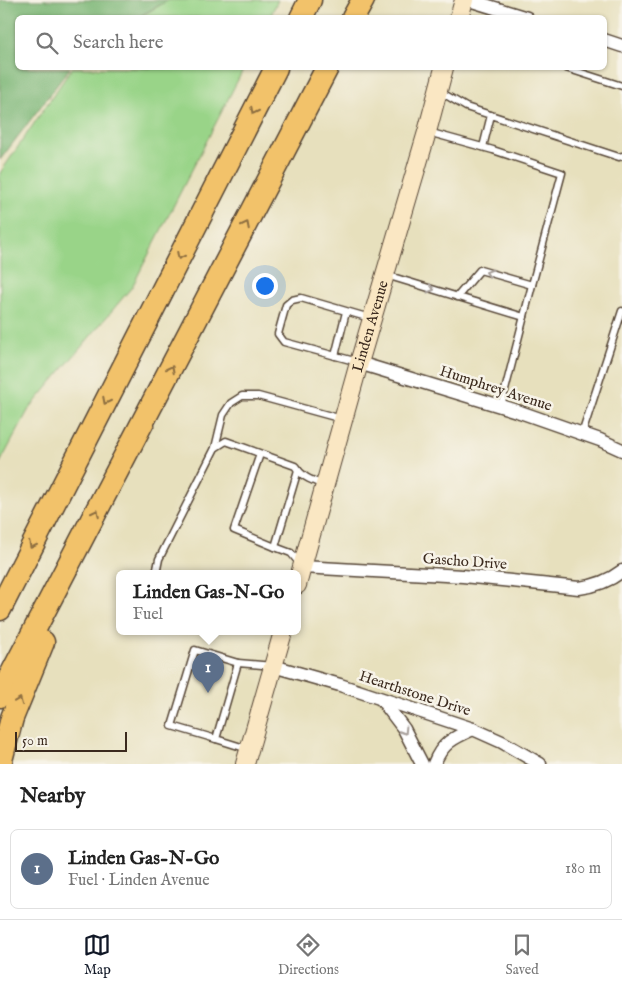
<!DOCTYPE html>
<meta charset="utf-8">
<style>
body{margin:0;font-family:"IM FELL English",serif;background:#f2f2f2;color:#222}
.scale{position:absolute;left:15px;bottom:12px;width:112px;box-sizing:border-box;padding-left:5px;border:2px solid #3b2a1e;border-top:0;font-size:14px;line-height:18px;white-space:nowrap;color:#3b2a1e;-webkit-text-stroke:4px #f7f3e8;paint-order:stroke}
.you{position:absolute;left:264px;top:285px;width:18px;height:18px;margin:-12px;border:4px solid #fff;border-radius:50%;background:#1a73e8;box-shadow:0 0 0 8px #1a73e833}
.badge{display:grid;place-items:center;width:32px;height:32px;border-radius:50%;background:#111827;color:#fff;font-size:16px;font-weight:700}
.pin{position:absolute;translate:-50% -41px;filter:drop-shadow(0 1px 2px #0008)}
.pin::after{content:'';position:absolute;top:26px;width:18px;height:15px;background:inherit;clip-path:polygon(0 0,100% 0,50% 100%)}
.popup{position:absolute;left:116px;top:570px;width:185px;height:65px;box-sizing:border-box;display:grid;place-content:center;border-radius:8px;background:#fff;filter:drop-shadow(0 1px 4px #0005);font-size:16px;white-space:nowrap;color:#767676}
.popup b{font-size:19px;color:#222}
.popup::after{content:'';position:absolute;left:50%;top:100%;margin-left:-10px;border:10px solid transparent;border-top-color:#fff}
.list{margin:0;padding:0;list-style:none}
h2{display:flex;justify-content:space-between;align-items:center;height:65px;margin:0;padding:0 20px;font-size:21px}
h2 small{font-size:16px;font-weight:400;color:#767676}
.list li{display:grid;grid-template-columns:32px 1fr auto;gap:15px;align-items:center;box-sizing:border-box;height:80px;margin:0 10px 10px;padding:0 10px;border:1px solid #e0e0e0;border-radius:8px}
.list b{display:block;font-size:19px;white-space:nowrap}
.list p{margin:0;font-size:16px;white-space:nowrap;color:#767676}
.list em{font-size:16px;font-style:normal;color:#767676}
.icon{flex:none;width:28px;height:28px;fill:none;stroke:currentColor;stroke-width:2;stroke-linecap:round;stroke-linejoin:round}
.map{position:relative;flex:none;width:622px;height:764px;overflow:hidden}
.search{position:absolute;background:#fff;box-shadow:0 1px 4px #0004;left:15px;right:15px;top:15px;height:55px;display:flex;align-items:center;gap:12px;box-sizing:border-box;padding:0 18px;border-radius:8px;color:#767676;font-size:19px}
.sheet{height:155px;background:#fff}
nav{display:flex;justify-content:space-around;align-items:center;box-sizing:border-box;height:70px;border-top:1px solid #e0e0e0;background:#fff;font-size:14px;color:#767676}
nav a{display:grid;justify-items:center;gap:2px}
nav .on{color:#111827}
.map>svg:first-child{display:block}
.green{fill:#99d488;stroke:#6a7f53}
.forest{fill:#7ab674;stroke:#5a7049}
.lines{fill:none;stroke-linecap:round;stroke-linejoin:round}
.service-casing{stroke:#554536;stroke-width:9}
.minor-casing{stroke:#554536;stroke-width:15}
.secondary-casing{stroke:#554536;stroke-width:20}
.motorway-casing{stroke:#554536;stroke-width:25}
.service{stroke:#fff;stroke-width:6}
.minor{stroke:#fff;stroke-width:12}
.secondary{stroke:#fae7c3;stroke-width:18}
.motorway{stroke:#f2c26a;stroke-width:22}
.oneway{stroke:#8d6e40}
.oneway2{stroke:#a79f9a}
.labels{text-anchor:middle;stroke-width:5;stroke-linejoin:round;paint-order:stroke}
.street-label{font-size:15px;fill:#3b2a1e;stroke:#f7f3e8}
</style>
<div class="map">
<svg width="622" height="764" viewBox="0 0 622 764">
<rect width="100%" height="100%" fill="#f7f3e8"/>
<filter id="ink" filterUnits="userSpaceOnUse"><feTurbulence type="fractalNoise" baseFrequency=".02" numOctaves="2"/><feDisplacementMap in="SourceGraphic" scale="10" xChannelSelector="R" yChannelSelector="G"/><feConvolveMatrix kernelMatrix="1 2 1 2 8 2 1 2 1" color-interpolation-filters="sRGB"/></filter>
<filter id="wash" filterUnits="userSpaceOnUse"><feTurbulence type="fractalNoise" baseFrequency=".0096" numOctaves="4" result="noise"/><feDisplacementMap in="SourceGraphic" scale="20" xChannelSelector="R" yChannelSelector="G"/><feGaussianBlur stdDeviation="1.12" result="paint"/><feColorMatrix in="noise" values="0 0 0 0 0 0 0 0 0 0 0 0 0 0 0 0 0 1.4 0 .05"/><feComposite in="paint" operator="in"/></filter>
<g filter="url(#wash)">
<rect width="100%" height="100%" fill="#e7e0bd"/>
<g class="green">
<path d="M169,0H278L270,17L138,18Z"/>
<path d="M72,68H244L132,287L29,409L0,463V173Z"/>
</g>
<path class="forest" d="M0,0H169L138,17L18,18V68H70L0,160Z"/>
</g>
<g filter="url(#ink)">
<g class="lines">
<defs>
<g id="service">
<path d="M566,68L622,86"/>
<path d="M439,91L466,107L619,157L622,156"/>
<path d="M428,132L493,150L562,173L532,285L501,406"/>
<path d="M483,147L491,115"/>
<path d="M386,275L524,317"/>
<path d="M457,297L480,270L532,285"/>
<path d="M335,356L346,312"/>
<path d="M358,362L284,342L278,334L286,305L292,300L301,298L370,318"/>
<path d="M582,434L622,311"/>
<path d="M215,448L223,415L231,403L242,396H258L342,419"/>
<path d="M260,454L234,530L275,547"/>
<path d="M298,470L275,547L291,553L300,564"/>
<path d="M156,574L159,559L215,448L226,441L295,466C303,478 311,480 324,485"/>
<path d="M216,739L172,726L195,650L238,663"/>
<path d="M248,749L216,739L238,663L273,666"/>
</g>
<g id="minor">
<path d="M469,0L527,18"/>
<path d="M604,40L622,46"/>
<path d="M359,363L520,412L600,440L622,450"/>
<path d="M302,567L463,576L579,588C596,586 609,581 622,571"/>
<path d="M273,666L340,685L473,729L502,742L540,764"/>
<path d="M382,700L404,729L422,764"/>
<path d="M434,764C442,743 453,738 473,729"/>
</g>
<g id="secondary">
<path d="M459,18L464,0"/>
<path id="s1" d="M297,585L359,363L427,132L444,68"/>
<path d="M245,764L283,632"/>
</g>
<g id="motorway">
<path d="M301,18L310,0"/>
<path d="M353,18L363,0"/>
<path d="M0,609L276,68"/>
<path d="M0,696L327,68"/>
<path d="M0,764L12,718L43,642"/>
</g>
</defs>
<use href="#service" class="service-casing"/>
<use href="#minor" class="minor-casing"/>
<use href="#secondary" class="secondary-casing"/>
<use href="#motorway" class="motorway-casing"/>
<use href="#service" class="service"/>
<use href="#minor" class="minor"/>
<use href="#secondary" class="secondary"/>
<use href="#motorway" class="motorway"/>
</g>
<defs><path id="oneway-chevron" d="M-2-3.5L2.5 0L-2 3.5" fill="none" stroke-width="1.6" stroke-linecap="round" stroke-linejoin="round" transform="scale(1.25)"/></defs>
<g class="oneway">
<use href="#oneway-chevron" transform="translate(254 111) rotate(117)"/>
<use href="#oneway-chevron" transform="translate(246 225) rotate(-63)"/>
<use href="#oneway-chevron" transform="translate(180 256) rotate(117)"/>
<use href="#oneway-chevron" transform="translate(171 369) rotate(-63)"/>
<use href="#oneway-chevron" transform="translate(106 401) rotate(117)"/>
<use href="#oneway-chevron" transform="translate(96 513) rotate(-63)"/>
<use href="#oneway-chevron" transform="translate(32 545) rotate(117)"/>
<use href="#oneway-chevron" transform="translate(19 701) rotate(-68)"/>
</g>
<g class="oneway2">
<use href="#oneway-chevron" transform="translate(489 273) rotate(-163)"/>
<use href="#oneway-chevron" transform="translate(431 289) rotate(17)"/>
<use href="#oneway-chevron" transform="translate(404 731) rotate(58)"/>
</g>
</g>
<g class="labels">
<g class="street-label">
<text dy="5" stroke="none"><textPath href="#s1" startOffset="269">Linden Avenue</textPath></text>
<text transform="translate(496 388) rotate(18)" y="5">Humphrey Avenue</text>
<text transform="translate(465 561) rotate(4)" y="5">Gascho Drive</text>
<text transform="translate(415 693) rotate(18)" y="5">Hearthstone Drive</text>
</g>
</g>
</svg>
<div class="scale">50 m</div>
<div class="you"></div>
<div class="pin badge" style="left:208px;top:693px;background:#5c6f8a">1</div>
<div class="popup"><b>Linden Gas-N-Go</b>Fuel</div>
<div class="search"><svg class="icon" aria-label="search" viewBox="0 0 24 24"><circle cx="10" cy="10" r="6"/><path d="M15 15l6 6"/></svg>Search here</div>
</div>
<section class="sheet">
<h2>Nearby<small></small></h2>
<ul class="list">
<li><span class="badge" style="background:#5c6f8a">1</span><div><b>Linden Gas-N-Go</b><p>Fuel · Linden Avenue</p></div><em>180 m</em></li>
</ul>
</section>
<nav>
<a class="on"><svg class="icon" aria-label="map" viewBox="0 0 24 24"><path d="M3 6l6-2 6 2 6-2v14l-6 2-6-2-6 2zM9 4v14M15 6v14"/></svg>Map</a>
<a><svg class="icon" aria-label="directions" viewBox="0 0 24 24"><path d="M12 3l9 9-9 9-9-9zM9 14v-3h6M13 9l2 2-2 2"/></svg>Directions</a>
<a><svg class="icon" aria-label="saved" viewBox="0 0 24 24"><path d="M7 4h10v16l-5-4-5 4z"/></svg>Saved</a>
</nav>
